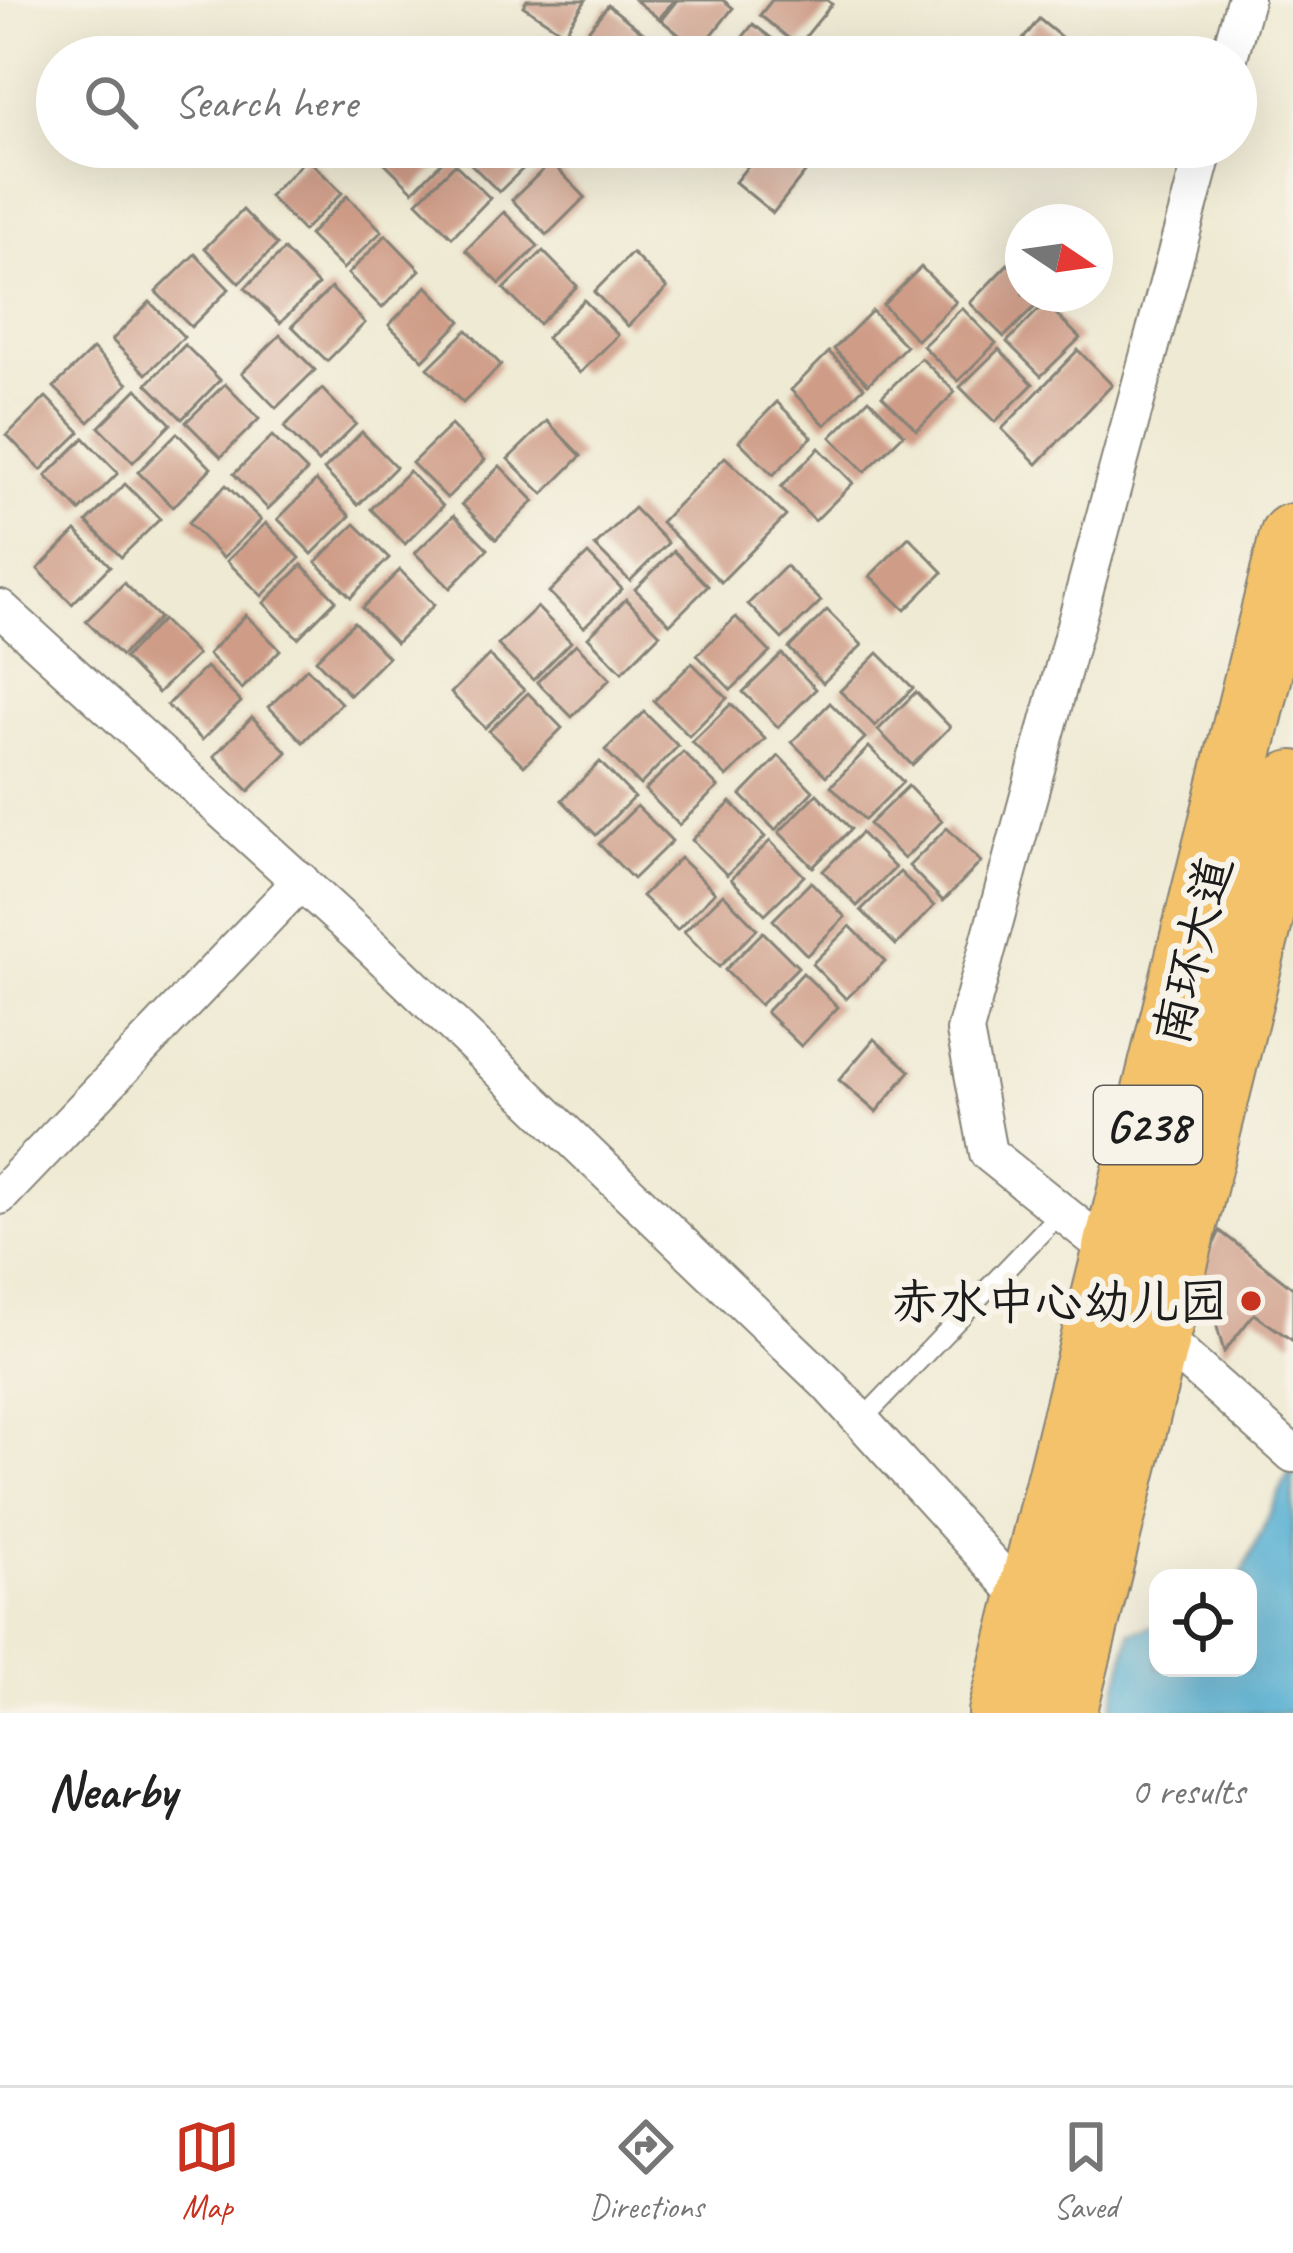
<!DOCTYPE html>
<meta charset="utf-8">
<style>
body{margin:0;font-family:Caveat,"LXGW WenKai TC",sans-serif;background:#f6f6f6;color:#222}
.controls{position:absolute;right:36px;bottom:36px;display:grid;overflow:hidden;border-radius:24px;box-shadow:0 12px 48px #0002}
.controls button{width:108px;height:108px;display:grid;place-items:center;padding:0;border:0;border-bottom:3px solid #e0e0e0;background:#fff;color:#222;font:60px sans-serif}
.compass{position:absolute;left:1005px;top:204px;width:108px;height:108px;border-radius:50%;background:#fff;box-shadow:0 12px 48px #0002;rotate:103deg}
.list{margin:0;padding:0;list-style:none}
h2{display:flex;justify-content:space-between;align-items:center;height:156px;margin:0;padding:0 48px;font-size:51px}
h2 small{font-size:39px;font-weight:400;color:#767676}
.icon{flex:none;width:66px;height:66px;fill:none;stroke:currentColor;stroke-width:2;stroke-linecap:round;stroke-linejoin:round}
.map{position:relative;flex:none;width:1293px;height:1713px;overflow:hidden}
.search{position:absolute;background:#fff;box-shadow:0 12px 48px #0002;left:36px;right:36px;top:36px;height:132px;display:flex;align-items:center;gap:30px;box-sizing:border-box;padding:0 42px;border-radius:66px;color:#767676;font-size:45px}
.sheet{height:372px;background:#fff}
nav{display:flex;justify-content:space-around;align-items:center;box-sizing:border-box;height:168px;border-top:3px solid #e0e0e0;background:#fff;font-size:33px;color:#767676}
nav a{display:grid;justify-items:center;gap:6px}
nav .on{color:#c8321e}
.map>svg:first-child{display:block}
.water{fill:#53aed1;stroke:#386576;stroke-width:3}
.building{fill:#cf9c87}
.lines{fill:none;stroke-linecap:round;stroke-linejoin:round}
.lane-casing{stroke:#868378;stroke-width:22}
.street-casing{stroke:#868378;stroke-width:40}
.highway-casing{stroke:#868378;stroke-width:70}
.lane{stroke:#fff;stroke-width:18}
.street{stroke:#fff;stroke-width:36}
.highway{stroke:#f3c26a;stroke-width:66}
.poi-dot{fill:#c8321e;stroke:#f7f3e8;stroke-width:4.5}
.labels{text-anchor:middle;stroke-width:12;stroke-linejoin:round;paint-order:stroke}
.shield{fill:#f7f3e8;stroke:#5e5c59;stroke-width:3}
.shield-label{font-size:45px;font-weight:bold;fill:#1c1c1c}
.street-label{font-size:48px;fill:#1c1c1c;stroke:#f7f3e8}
.poi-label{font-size:48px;fill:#1c1c1c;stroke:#f7f3e8;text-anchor:end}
</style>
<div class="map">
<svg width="1293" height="1713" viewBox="0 0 1293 1713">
<rect width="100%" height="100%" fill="#f7f3e8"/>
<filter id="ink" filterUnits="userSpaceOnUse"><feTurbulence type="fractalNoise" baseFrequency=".00833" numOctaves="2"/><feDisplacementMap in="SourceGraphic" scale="24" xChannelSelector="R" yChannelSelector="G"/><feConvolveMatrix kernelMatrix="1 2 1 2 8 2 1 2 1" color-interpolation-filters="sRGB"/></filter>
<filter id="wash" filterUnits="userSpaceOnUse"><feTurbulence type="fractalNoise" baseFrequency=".004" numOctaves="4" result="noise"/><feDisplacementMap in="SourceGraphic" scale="48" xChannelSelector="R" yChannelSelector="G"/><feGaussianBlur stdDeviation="2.7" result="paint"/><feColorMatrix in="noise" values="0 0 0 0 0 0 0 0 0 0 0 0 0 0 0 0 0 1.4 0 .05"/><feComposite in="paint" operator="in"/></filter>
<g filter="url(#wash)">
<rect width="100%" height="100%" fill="#efead3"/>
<path class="water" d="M1293,1464V1713H1111L1131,1632L1158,1625V1668H1248V1578H1240Z"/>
<g id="blocks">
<g class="building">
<path d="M527,0H586L564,33L523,6Z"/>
<path d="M635,0H674L659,19Z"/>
<path d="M677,0H723L733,8L699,51L661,20Z"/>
<path d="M772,0H827L832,4L798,46L760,15Z"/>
<path d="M608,5L646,35L629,57H588L575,47Z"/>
<path d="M1039,19L1077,50L1072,57H1009Z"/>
<path d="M753,24L792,54L789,57H727Z"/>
<path d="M387,147H446L451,153L413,191L378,156Z"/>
<path d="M476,147H531L538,154L499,192L465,158Z"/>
<path d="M763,147H778L807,170L773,213L735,182Z"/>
<path d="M307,158L342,193L303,231L269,196Z"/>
<path d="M551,162L585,197L547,235L512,200Z"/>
<path d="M455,164L490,198L452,237L417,202Z"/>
<path d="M347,196L382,231L343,269L309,235Z"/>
<path d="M243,210L277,245L239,283L205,248Z"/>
<path d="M504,212L538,246L500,284L466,250Z"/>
<path d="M386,235L420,270L382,308L348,274Z"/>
<path d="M284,250L318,285L280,323L245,288Z"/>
<path d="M543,251L577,286L539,324L504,289Z"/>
<path d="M632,253L667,288L628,326L594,292Z"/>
<path d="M195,254L229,289L191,327L156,292Z"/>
<path d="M1008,264L1023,279V294L1043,299L1004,337L970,303Z"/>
<path d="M921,267L956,302L917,340L883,305Z"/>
<path d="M427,286L461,321L423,360L389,325Z"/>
<path d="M331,288L365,323L327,361L292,326Z"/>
<path d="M584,300L618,335L580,373L546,338Z"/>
<path d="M150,302L184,337L146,374L112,340Z"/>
<path d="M1045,303L1080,338L1041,376L1007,342Z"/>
<path d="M962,308L996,343L958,381L923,346Z"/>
<path d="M872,311L906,346L868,384L834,349Z"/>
<path d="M467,330L501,365L463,403L428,368Z"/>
<path d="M280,335L315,370L276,408L242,373Z"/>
<path d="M185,345L220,380L182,419L147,384Z"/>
<path d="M93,349L128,384L89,422L54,387Z"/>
<path d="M999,349L1033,384L995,422L960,387Z"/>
<path d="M1078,350L1112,385L1037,464L1002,429Z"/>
<path d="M829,352L864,387L825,425L791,390Z"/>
<path d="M921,358L955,392L917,430L882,396Z"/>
<path d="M225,384L259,419L221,457L186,422Z"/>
<path d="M137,389L171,424L133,462L99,427Z"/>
<path d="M322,389L356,424L318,462L284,427Z"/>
<path d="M46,397L80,432L41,470L7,435Z"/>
<path d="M869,399L904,434L865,472L831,437Z"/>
<path d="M777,402L812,437L773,475L739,441Z"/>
<path d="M547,421L581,456L543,494L508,459Z"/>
<path d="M451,425L485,460L447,498L412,463Z"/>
<path d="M362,432L396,467L358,505L324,470Z"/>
<path d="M177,433L211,468L173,507L138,472Z"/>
<path d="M272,436L307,471L268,509L234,474Z"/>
<path d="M84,438L118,473L80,511L46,476Z"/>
<path d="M819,448L853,483L815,521L781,487Z"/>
<path d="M725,457L786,516L721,582L661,522Z"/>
<path d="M500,466L534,501L496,539L462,504Z"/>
<path d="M409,471L443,506L405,544L371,509Z"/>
<path d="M316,481L350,516L312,554L278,519Z"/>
<path d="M125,484L160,519L121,557L87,522Z"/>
<path d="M226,485L261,520L223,558L188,523Z"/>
<path d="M634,508L668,543L630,581L595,546Z"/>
<path d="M454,515L488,549L450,588L415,553Z"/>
<path d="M266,523L300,558L262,596L227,561Z"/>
<path d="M355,524L389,558L351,597L316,562Z"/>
<path d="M76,531L110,566L72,604L38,569Z"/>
<path d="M909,537L943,572L905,610L870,576Z"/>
<path d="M674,551L708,586L670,624L635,589Z"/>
<path d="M588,554L622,589L584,627L549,592Z"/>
<path d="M302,565L336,600L298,638L264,603Z"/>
<path d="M786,566L821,601L782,639L748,604Z"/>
<path d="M400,570L434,605L396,643L362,608Z"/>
<path d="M124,583L159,618L121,656L86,621Z"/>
<path d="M626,599L660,634L622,672L588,637Z"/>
<path d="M537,607L571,642L533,680L498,645Z"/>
<path d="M827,610L862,645L823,683L789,648Z"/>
<path d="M246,615L280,650L242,689L208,654Z"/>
<path d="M736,617L770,652L731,690L697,655Z"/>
<path d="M162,620L197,655L158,693L124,658Z"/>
<path d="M354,622L388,657L350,695L316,660Z"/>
<path d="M576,644L610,679L572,717L537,682Z"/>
<path d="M878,653L913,688L875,726L840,691Z"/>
<path d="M782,654L816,689L778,727L743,692Z"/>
<path d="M489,655L524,690L485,728L451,693Z"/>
<path d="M692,663L727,698L689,736L654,701Z"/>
<path d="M206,667L241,702L202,740L167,705Z"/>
<path d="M307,668L341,703L303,742L269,707Z"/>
<path d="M916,692L950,727L912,765L878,730Z"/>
<path d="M528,693L562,728L524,766L489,731Z"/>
<path d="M830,703L865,738L826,776L792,742Z"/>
<path d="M731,704L765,739L727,777L692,742Z"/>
<path d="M644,712L678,746L640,785L605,750Z"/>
<path d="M252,717L287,752L249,791L214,756Z"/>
<path d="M869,747L903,782L865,820L831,786Z"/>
<path d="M683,752L718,787L679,825L645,790Z"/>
<path d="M779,756L813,791L775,830L741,795Z"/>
<path d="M600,762L634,797L596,835L562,800Z"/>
<path d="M908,786L942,821L904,859L869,824Z"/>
<path d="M817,794L851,829L813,867L779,832Z"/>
<path d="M731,802L765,837L727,875L692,840Z"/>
<path d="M637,806L672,841L633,879L599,844Z"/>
<path d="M947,828L981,862L943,901L909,866Z"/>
<path d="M861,833L895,868L857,906L823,871Z"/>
<path d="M770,841L804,876L765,914L731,879Z"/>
<path d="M680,858L715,892L677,930L642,896Z"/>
<path d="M900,872L934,906L896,945L861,910Z"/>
<path d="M811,882L845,917L807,955L773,920Z"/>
<path d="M723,894L757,929L719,967L684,932Z"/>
<path d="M850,926L885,961L846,999L812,964Z"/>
<path d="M763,932L798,967L760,1005L725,970Z"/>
<path d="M803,973L838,1007L801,1046L766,1012Z"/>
<path d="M874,1039L910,1071L876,1112L839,1080Z"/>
<path d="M1220,1231L1293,1288V1341L1254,1314L1224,1352L1201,1270Z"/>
</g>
</g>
</g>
<g filter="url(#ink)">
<use href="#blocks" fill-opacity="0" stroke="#868378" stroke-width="3"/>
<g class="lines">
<defs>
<path id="lane" d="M861,1421L1061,1212"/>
<g id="street">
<path d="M1229,57L1245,0"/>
<path d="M0,608L373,948L827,1383L1028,1604"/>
<path d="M0,1196L301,881"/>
<path d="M1115,1255L988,1153L965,1031L1205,147"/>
<path d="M1157,1333L1293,1454"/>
</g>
<g id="highway">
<path d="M1002,1713L1293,537"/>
<path d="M1063,1713L1293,784"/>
</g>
</defs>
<use href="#lane" class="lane-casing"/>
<use href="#street" class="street-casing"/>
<use href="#highway" class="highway-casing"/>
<use href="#lane" class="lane"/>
<use href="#street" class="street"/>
<use href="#highway" class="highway"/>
</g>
</g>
<circle class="poi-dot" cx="1251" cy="1301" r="12"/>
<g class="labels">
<rect class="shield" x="1094" y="1086" width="108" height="78" rx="9"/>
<g class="shield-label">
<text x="1148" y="1141">G238</text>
</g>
<g class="street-label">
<text transform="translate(1192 950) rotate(-76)" y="17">南环大道</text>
</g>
<g class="poi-label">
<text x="1227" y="1318">赤水中心幼儿园</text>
</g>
</g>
</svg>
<div class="controls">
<button><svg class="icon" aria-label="locate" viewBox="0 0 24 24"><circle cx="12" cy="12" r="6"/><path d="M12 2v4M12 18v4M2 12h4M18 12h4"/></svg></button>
</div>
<svg class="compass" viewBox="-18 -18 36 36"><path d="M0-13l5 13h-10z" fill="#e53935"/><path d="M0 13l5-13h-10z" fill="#767676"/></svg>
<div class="search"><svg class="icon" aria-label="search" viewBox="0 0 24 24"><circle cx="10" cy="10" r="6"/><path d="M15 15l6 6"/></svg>Search here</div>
</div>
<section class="sheet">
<h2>Nearby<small>0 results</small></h2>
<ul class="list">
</ul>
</section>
<nav>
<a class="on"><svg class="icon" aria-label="map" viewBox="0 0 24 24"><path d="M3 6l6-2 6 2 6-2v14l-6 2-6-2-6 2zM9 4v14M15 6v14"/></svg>Map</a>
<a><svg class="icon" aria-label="directions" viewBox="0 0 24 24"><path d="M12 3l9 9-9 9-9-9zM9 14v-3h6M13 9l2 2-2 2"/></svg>Directions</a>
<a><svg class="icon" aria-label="saved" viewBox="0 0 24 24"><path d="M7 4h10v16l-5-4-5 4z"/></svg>Saved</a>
</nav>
